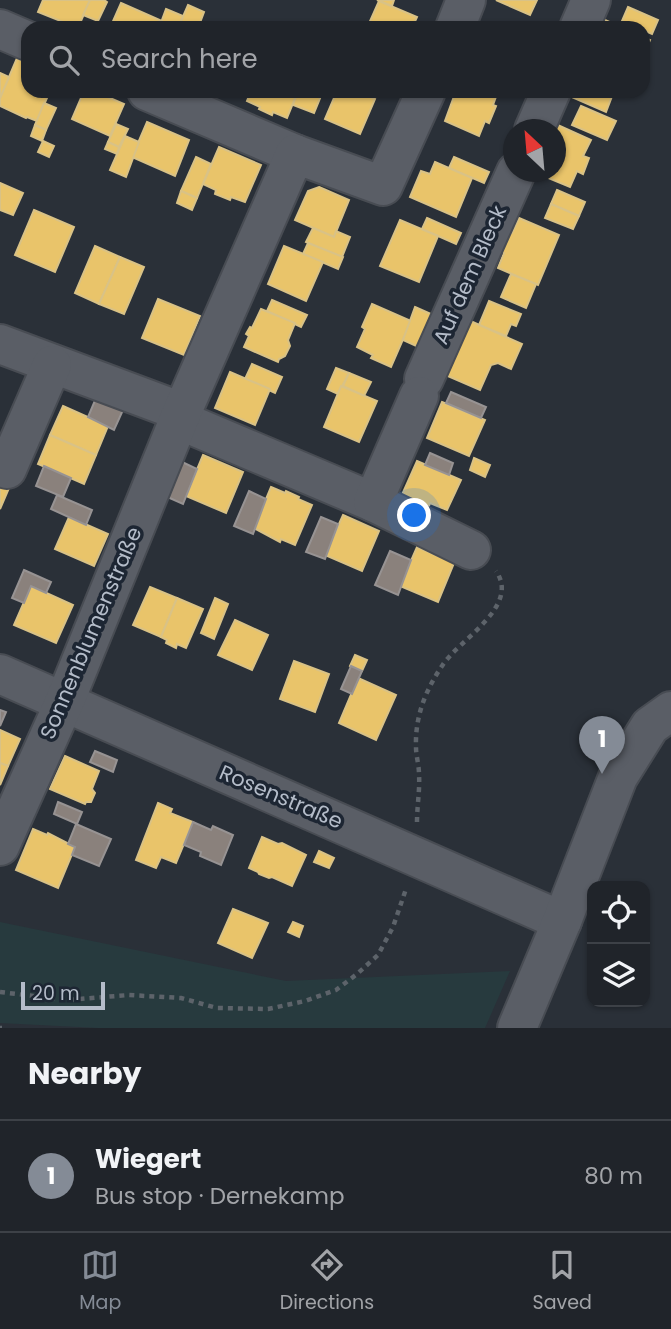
<!DOCTYPE html>
<meta charset="utf-8">
<style>
body{margin:0;font-family:Poppins,sans-serif;background:#2d3036;color:#f1f3f6}
.controls{position:absolute;right:21px;bottom:21px;display:grid;overflow:hidden;border-radius:14px;box-shadow:0 2px 5px #0004}
.controls button{width:63px;height:63px;display:grid;place-items:center;padding:0;border:0;border-bottom:2px solid #3d4147;background:#20242a;color:#f1f3f6;font:35px sans-serif}
.compass{position:absolute;left:503px;top:119px;width:63px;height:63px;border-radius:50%;background:#20242a;box-shadow:0 2px 5px #0004;rotate:334deg}
.scale{position:absolute;left:21px;bottom:18px;width:84px;box-sizing:border-box;padding-left:7px;border:4px solid #b4bcc9;border-top:0;font-size:19px;line-height:24px;white-space:nowrap;color:#b4bcc9;-webkit-text-stroke:5px #1d2633;paint-order:stroke}
.you{position:absolute;left:415px;top:516px;width:24px;height:24px;margin:-18px;border:5px solid #fff;border-radius:50%;background:#1a73e8;box-shadow:0 0 0 10px #1a73e833}
.badge{display:grid;place-items:center;width:46px;height:46px;border-radius:50%;background:#848b96;color:#fff;font-size:23px;font-weight:700}
.pin{position:absolute;translate:-50% -58px;filter:drop-shadow(0 2px 4px #0008)}
.pin::after{content:'';position:absolute;top:37px;width:24px;height:21px;background:inherit;clip-path:polygon(0 0,100% 0,50% 100%)}
.list{margin:0;padding:0;list-style:none}
h2{display:flex;justify-content:space-between;align-items:center;height:91px;margin:0;padding:0 28px;font-size:30px}
h2 small{font-size:23px;font-weight:400;color:#a2a4a8}
.list li{display:grid;grid-template-columns:46px 1fr auto;gap:21px;align-items:center;box-sizing:border-box;height:112px;padding:0 28px;border-top:2px solid #3d4147}
.list b{display:block;font-size:26px;white-space:nowrap}
.list p{margin:0;font-size:23px;white-space:nowrap;color:#a2a4a8}
.list em{font-size:23px;font-style:normal;color:#a2a4a8}
.icon{flex:none;width:38px;height:38px;fill:none;stroke:currentColor;stroke-width:2;stroke-linecap:round;stroke-linejoin:round}
.map{position:relative;flex:none;width:671px;height:1028px;overflow:hidden}
.search{position:absolute;background:#20242a;box-shadow:0 2px 5px #0004;left:21px;right:21px;top:21px;height:77px;display:flex;align-items:center;gap:18px;box-sizing:border-box;padding:0 24px;border-radius:21px;color:#a2a4a8;font-size:26px}
.sheet{height:203px;background:#20242a}
nav{display:flex;justify-content:space-around;align-items:center;box-sizing:border-box;height:98px;border-top:2px solid #3d4147;background:#20242a;font-size:19px;color:#a2a4a8}
nav a{display:grid;justify-items:center;gap:4px}
nav .on{color:#848b96}
.map>svg:first-child{display:block}
.green{fill:#273a3e}
.homes{fill:#e9c46a;stroke:#d9c286;stroke-width:2}
.industry{fill:#8a817c;stroke:#979393;stroke-width:2}
.lines{fill:none;stroke-linecap:round;stroke-linejoin:round}
.minor-casing{stroke:#484c53;stroke-width:42}
.path{stroke:#5d636a;stroke-width:4.5;stroke-dasharray:5 5;stroke-linecap:butt}
.minor{stroke:#5a5e66;stroke-width:38}
.labels{text-anchor:middle;stroke-width:7;stroke-linejoin:round;paint-order:stroke}
.street-label{font-size:21px;fill:#b4bcc9;stroke:#1d2633}
</style>
<div class="map">
<svg width="671" height="1028" viewBox="0 0 671 1028">
<rect width="100%" height="100%" fill="#2a3038"/>
<path class="green" d="M0,922L286,981L510,971L485,1028H98L0,1023Z"/>
<g class="homes">
<path d="M43,0H90L78,28L38,12Z"/>
<path d="M90,0H104L107,2L98,21L83,15Z"/>
<path d="M377,0H394L392,6Z"/>
<path d="M496,0H537L530,15Z"/>
<path d="M379,1L417,17L412,28H367Z"/>
<path d="M121,3L162,21L159,28H110Z"/>
<path d="M188,5L204,12L198,28H178Z"/>
<path d="M628,7L658,20L652,34L643,30V28H638L622,21Z"/>
<path d="M166,9L183,16L178,28H159Z"/>
<path d="M596,16L623,28H591Z"/>
<path d="M643,37L650,40L643,56Z"/>
<path d="M17,58L27,63L28,62V91H50L37,121L27,117L26,118L0,106V98Z"/>
<path d="M0,73L9,77L0,98Z"/>
<path d="M84,91H94L124,104L110,136L72,119Z"/>
<path d="M251,91H298L287,118L273,112L272,115L259,109L260,107L247,101Z"/>
<path d="M298,91H323L314,113L293,105Z"/>
<path d="M337,91H356L375,99L360,134L325,119Z"/>
<path d="M456,91H498L493,105L496,106L489,123L485,121L479,136L445,121Z"/>
<path d="M567,91H614L606,112L565,94Z"/>
<path d="M44,103L56,108L46,130L35,125Z"/>
<path d="M581,106L616,121L607,140L572,125Z"/>
<path d="M147,122L189,140L175,176L132,157Z"/>
<path d="M551,122L591,140L583,156L589,158L583,174L577,171L570,187L534,172H556V130H548Z"/>
<path d="M116,124L128,129L119,147L108,142Z"/>
<path d="M35,125L46,130L42,141L31,136Z"/>
<path d="M125,136L139,142L126,177L110,170Z"/>
<path d="M43,141L54,146L49,157L38,152Z"/>
<path d="M108,142L119,147L117,154L105,149Z"/>
<path d="M219,147L261,165L245,202L231,197L230,200L215,194L216,190L203,184Z"/>
<path d="M196,157L211,164L197,198L181,191Z"/>
<path d="M454,157L489,172L484,183L449,168Z"/>
<path d="M435,162L472,178L456,217L410,197L421,171L430,174Z"/>
<path d="M0,183L23,193L13,215L0,210Z"/>
<path d="M319,187L349,200L334,237L295,220L308,191Z"/>
<path d="M557,190L585,202L579,216L551,204Z"/>
<path d="M181,191L197,198L192,210L177,203Z"/>
<path d="M551,204L579,216L573,229L545,218Z"/>
<path d="M34,210L74,227L55,272L15,255Z"/>
<path d="M427,218L461,233L456,244L422,229Z"/>
<path d="M519,218L559,235L538,285L498,268L504,253L497,249L505,230L512,233Z"/>
<path d="M400,220L438,236L419,282L380,266Z"/>
<path d="M313,228L334,237L336,231L350,237L342,257L306,242Z"/>
<path d="M308,243L343,257L338,269L303,254Z"/>
<path d="M95,246L120,257L99,304L75,293Z"/>
<path d="M284,246L323,262L306,301L268,284Z"/>
<path d="M120,257L144,267L124,314L99,304Z"/>
<path d="M511,274L536,284L526,308L501,297Z"/>
<path d="M158,299L200,316L184,355L142,338Z"/>
<path d="M272,300L307,315L301,327L267,311Z"/>
<path d="M489,301L521,314L516,326L511,324L506,336L479,325Z"/>
<path d="M372,304L411,321L391,367L371,358L373,355L357,347L365,329L362,327Z"/>
<path d="M415,307L440,318L425,350L403,340Z"/>
<path d="M261,309L295,323L288,340L290,346L285,356L279,359L278,362L244,347L249,336L246,334L250,327L252,328Z"/>
<path d="M466,319L522,344L511,369L498,363L491,365L480,390L443,374Z"/>
<path d="M252,364L282,377L275,393L245,379Z"/>
<path d="M336,368L349,373L338,394L327,389Z"/>
<path d="M230,372L270,389L255,425L215,408Z"/>
<path d="M349,373L371,382L364,396L343,386Z"/>
<path d="M341,386L377,401L359,442L324,427Z"/>
<path d="M442,402L485,420L469,456L427,438Z"/>
<path d="M63,406L108,426L96,455L50,435Z"/>
<path d="M50,435L96,455L84,484L38,464Z"/>
<path d="M203,455L243,472L226,513L186,496Z"/>
<path d="M474,458L490,465L485,477L470,470Z"/>
<path d="M417,461L461,480L447,510L430,503L428,509L401,497Z"/>
<path d="M0,484L9,488L0,509Z"/>
<path d="M271,487L285,493L286,491L299,497L298,499L312,505L295,545L281,539L280,542L254,528Z"/>
<path d="M343,515L379,531L362,571L325,555Z"/>
<path d="M69,517L108,534L94,566L55,549Z"/>
<path d="M417,547L454,563L438,602L400,586Z"/>
<path d="M31,586L73,605L56,643L14,625Z"/>
<path d="M150,587L177,598L161,637L133,625Z"/>
<path d="M177,598L203,609L186,648L177,644L176,648L166,643L167,640L161,637Z"/>
<path d="M215,598L228,604L214,639L201,633Z"/>
<path d="M235,620L268,635L252,670L218,655Z"/>
<path d="M355,655L367,660L362,671L350,666Z"/>
<path d="M294,661L329,674L315,712L280,699Z"/>
<path d="M358,678L396,695L376,740L339,723Z"/>
<path d="M0,730L20,739L8,766L0,763Z"/>
<path d="M65,756L99,771L92,789L95,793L91,802H86L85,804L50,789Z"/>
<path d="M0,763L8,766L0,785Z"/>
<path d="M158,803L172,809L170,813L193,822L176,863L161,857L156,868L136,860Z"/>
<path d="M33,829L47,835L48,833L75,847L58,888L16,870Z"/>
<path d="M262,837L278,844L282,843L306,855L292,886L272,877L269,878L259,874L258,872L249,868Z"/>
<path d="M319,851L334,858L329,868L314,862Z"/>
<path d="M233,909L268,923L252,958L218,943Z"/>
<path d="M293,922L303,926L299,937L288,932Z"/>
</g>
<g class="industry">
<path d="M451,392L486,407L481,418L446,403Z"/>
<path d="M96,398L123,410L114,430L88,417Z"/>
<path d="M430,453L453,463L449,475L425,465Z"/>
<path d="M180,461L197,469L183,504L165,496Z"/>
<path d="M44,466L71,478L63,497L36,486Z"/>
<path d="M249,491L266,499L253,534L234,526Z"/>
<path d="M57,495L92,510L86,525L51,509Z"/>
<path d="M321,517L338,524L325,559L306,552Z"/>
<path d="M390,551L411,560L398,595L375,585Z"/>
<path d="M24,570L51,582L46,593L31,586L24,603L12,598Z"/>
<path d="M351,666L362,671L352,694L341,689Z"/>
<path d="M0,710L6,712L0,726Z"/>
<path d="M95,751L117,760L113,772L90,762Z"/>
<path d="M58,802L82,812L77,824L54,814Z"/>
<path d="M193,822L211,830L213,826L233,835L221,865L200,856L201,852L184,845Z"/>
<path d="M76,824L111,839L99,866L72,855L75,847L68,844Z"/>
</g>
<g class="lines">
<defs>
<g id="minor">
<path d="M455,28L466,0"/>
<path d="M579,28L591,0"/>
<path d="M0,29L28,41"/>
<path d="M147,91L295,154"/>
<path d="M534,130L551,91"/>
<path d="M0,344L182,412"/>
<path d="M424,379L516,172"/>
<path d="M179,420L373,502L471,550"/>
<path d="M7,469L52,365"/>
<path d="M373,502L419,396"/>
<path d="M0,674L562,921"/>
<path d="M0,846L64,703L182,412L295,154L383,186L426,91"/>
<path d="M517,1028L562,921L618,777L650,726L671,711"/>
</g>
</defs>
<use href="#minor" class="minor-casing"/>
<g class="path">
<path d="M417,822C417,806 420,790 419,774C419,765 416,756 416,747C415,717 425,691 442,666C458,640 521,607 496,571"/>
<path d="M0,992L67,1000L129,995L181,998L217,1008L268,1009L305,1001L336,990L357,974L378,955L393,927L406,889"/>
<path d="M0,1028H2"/>
</g>
<use href="#minor" class="minor"/>
</g>
<g class="labels">
<g class="street-label">
<text transform="translate(470 275) rotate(-66)" y="7">Auf dem Bleck</text>
<text transform="translate(91 633) rotate(-67)" y="7">Sonnenblumenstraße</text>
<text transform="translate(281 797) rotate(23)" y="7">Rosenstraße</text>
</g>
</g>
</svg>
<div class="controls">
<button><svg class="icon" aria-label="locate" viewBox="0 0 24 24"><circle cx="12" cy="12" r="6"/><path d="M12 2v4M12 18v4M2 12h4M18 12h4"/></svg></button>
<button><svg class="icon" aria-label="layers" viewBox="0 0 24 24"><path d="M12 4l9 5-9 5-9-5zM3 14l9 5 9-5"/></svg></button>
</div>
<svg class="compass" viewBox="-18 -18 36 36"><path d="M0-13l5 13h-10z" fill="#e53935"/><path d="M0 13l5-13h-10z" fill="#a2a4a8"/></svg>
<div class="scale">20 m</div>
<div class="you"></div>
<div class="pin badge" style="left:602px;top:774px">1</div>
<div class="search"><svg class="icon" aria-label="search" viewBox="0 0 24 24"><circle cx="10" cy="10" r="6"/><path d="M15 15l6 6"/></svg>Search here</div>
</div>
<section class="sheet">
<h2>Nearby<small></small></h2>
<ul class="list">
<li><span class="badge">1</span><div><b>Wiegert</b><p>Bus stop · Dernekamp</p></div><em>80 m</em></li>
</ul>
</section>
<nav>
<a class="on"><svg class="icon" aria-label="map" viewBox="0 0 24 24"><path d="M3 6l6-2 6 2 6-2v14l-6 2-6-2-6 2zM9 4v14M15 6v14"/></svg>Map</a>
<a><svg class="icon" aria-label="directions" viewBox="0 0 24 24"><path d="M12 3l9 9-9 9-9-9zM9 14v-3h6M13 9l2 2-2 2"/></svg>Directions</a>
<a><svg class="icon" aria-label="saved" viewBox="0 0 24 24"><path d="M7 4h10v16l-5-4-5 4z"/></svg>Saved</a>
</nav>
